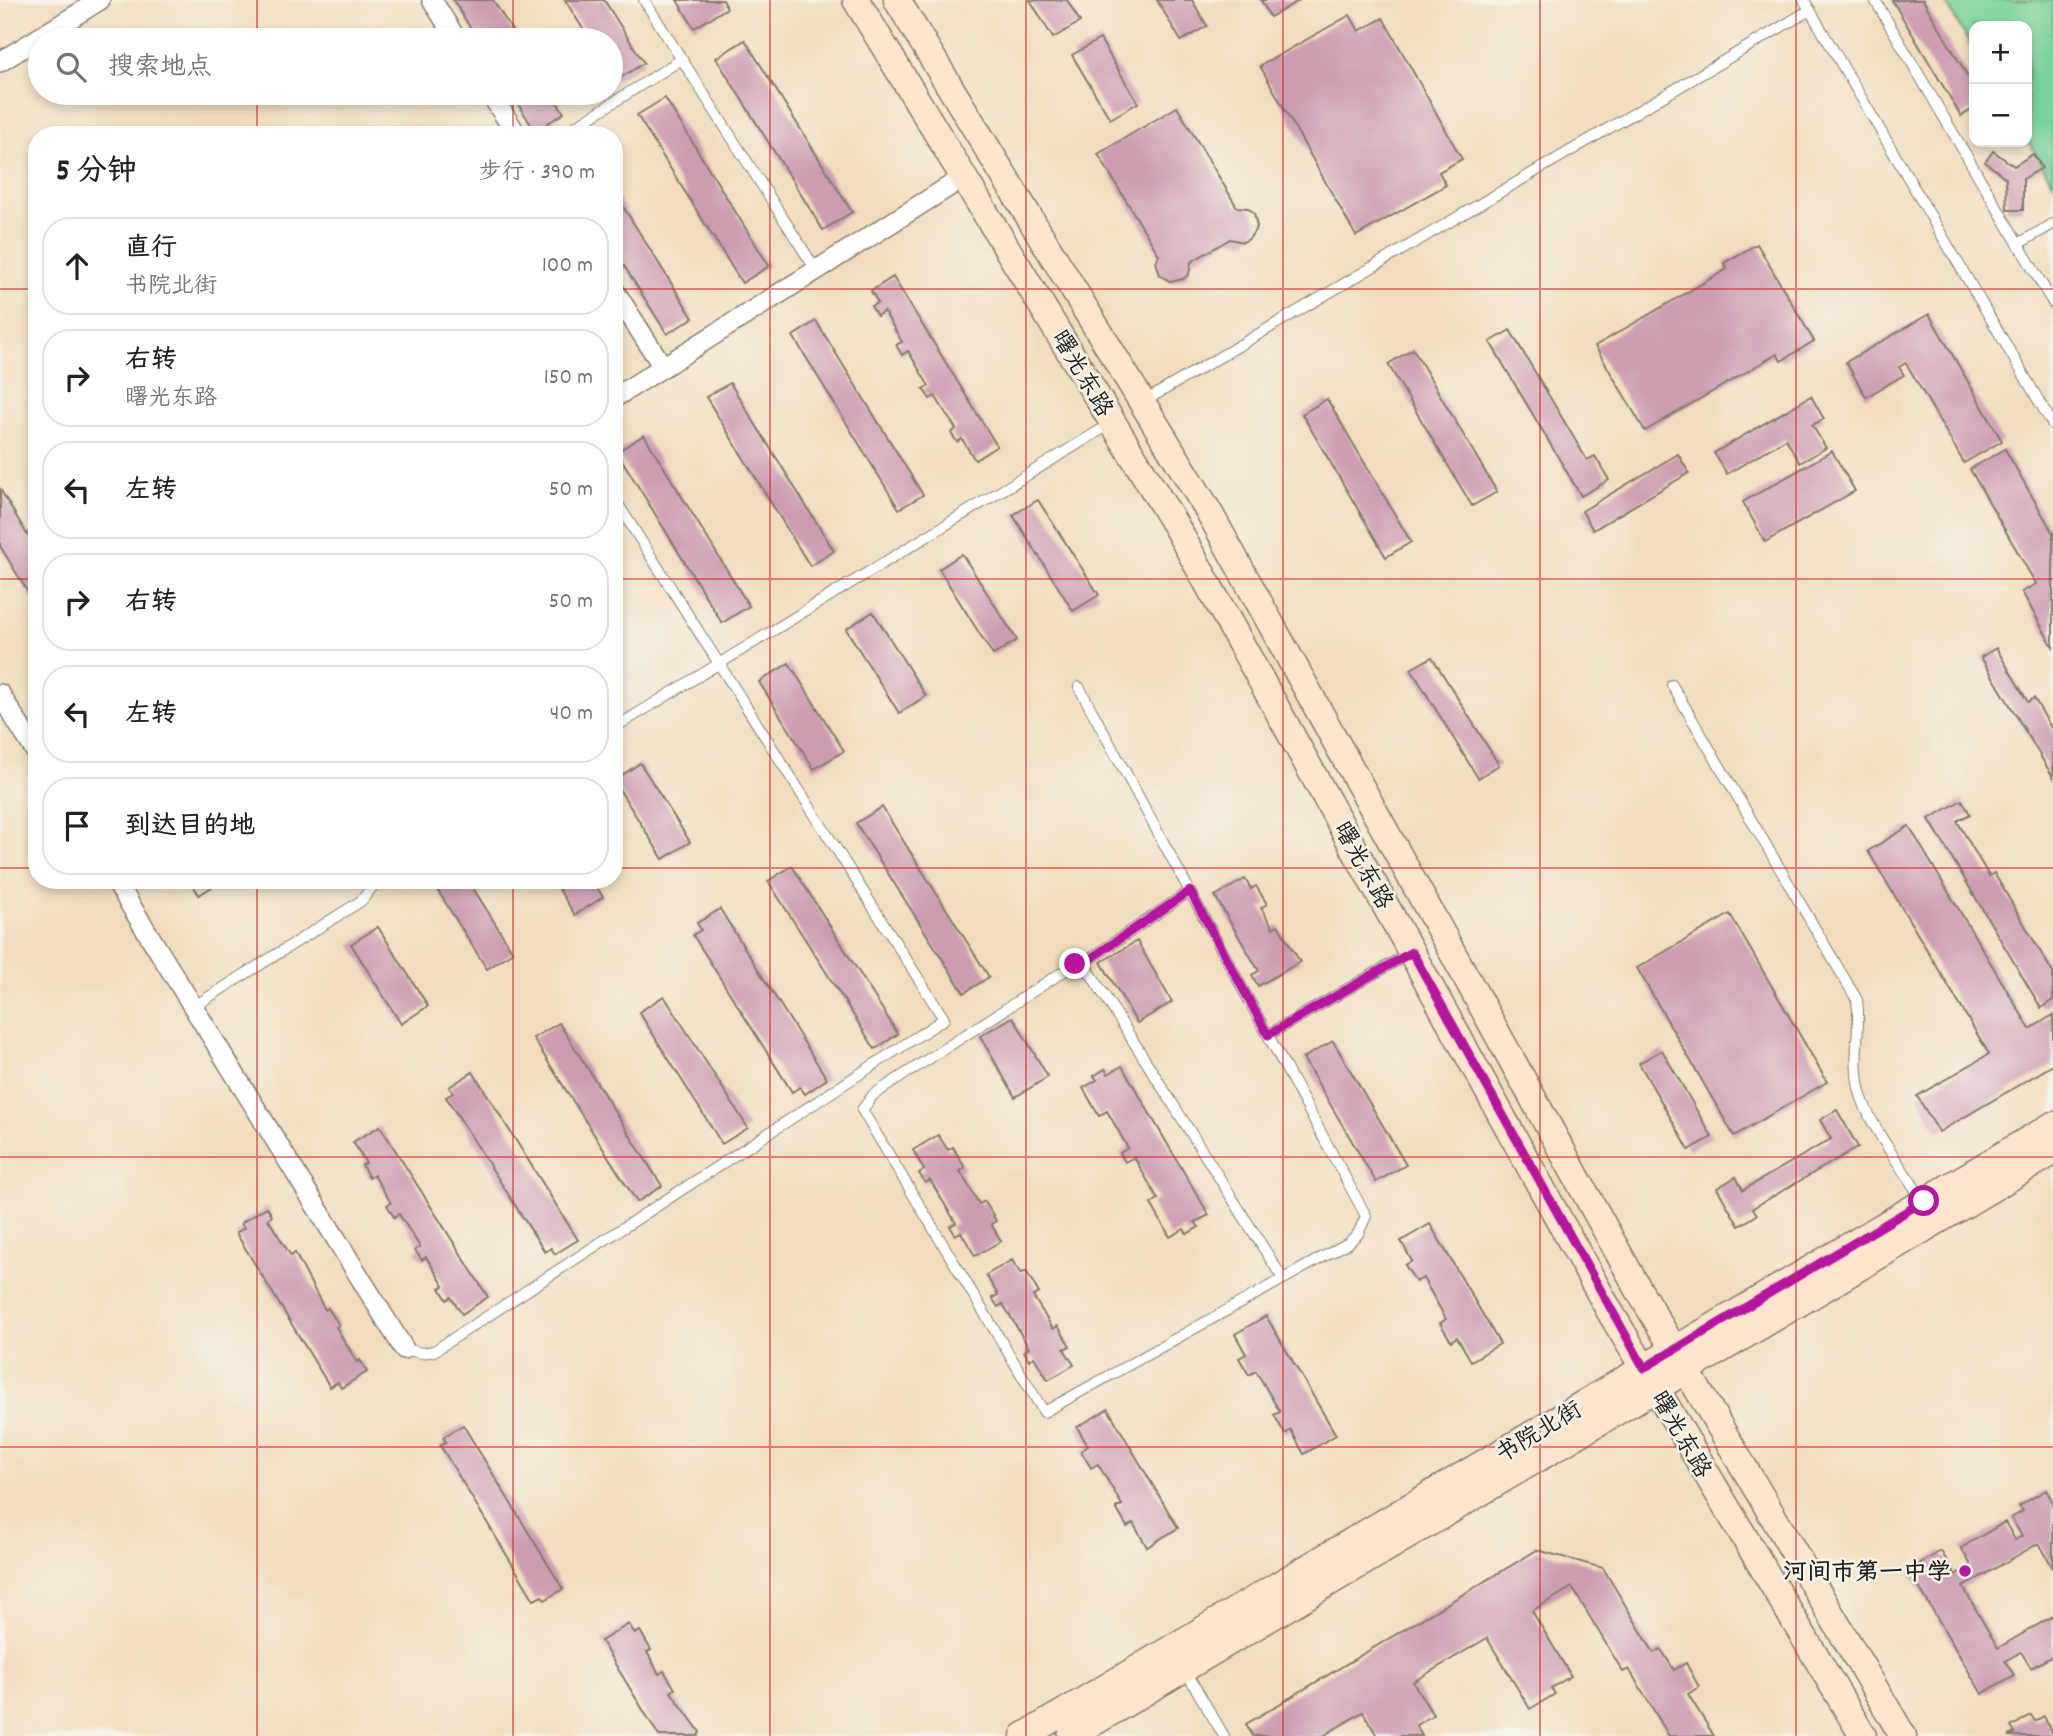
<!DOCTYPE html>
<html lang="zh">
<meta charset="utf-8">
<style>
body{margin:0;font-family:Dekko,"LXGW WenKai TC",sans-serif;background:#f6f6f6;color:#202124}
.controls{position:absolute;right:21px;top:21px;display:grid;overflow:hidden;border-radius:14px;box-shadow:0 4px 10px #0003}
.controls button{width:63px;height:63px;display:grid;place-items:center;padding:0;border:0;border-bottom:2px solid #e0e0e0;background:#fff;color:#202124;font:35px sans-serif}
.stop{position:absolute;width:21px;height:21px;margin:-16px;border:5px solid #b5179e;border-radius:50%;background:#fff}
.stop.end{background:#b5179e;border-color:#fff;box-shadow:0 2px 7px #0008}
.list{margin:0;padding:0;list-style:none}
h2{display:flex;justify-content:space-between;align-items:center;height:91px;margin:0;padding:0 28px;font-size:30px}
h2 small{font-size:23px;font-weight:400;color:#757577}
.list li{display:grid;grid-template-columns:46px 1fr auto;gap:21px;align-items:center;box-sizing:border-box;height:98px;margin:0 14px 14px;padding:0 14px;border:2px solid #e0e0e0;border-radius:28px}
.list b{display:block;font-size:26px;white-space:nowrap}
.list p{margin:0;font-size:23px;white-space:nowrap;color:#757577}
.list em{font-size:23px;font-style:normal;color:#757577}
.icon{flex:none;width:38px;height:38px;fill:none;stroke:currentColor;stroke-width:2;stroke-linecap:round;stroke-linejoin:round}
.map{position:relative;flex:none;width:2053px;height:1736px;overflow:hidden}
.search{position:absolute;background:#fff;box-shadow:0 4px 10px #0003;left:28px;top:28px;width:595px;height:77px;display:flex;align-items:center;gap:18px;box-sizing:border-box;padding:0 24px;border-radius:38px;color:#757577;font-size:26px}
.panel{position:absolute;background:#fff;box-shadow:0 4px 10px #0003;left:28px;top:126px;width:595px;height:763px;border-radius:28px}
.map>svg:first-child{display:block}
.green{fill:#78d299;stroke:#4a775a;stroke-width:2}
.building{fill:#cc9cb2}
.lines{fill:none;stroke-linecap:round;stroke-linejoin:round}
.lane-casing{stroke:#867c6d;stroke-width:12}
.street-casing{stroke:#867c6d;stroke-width:22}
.secondary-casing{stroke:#867c6d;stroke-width:29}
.lane{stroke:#fff;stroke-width:10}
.street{stroke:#fff;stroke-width:19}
.secondary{stroke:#fce5cf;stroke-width:26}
.route{stroke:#b5179e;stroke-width:9}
.grid{fill:none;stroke:#d62828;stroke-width:2;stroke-opacity:0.55}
.poi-dot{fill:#b5179e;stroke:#f7f3e8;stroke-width:2.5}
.labels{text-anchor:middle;stroke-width:5;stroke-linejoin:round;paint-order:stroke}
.street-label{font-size:24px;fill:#1c1c1c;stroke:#f7f3e8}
.poi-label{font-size:24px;font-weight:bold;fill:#1c1c1c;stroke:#f7f3e8;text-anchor:end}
</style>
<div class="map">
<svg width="2053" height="1736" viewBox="0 0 2053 1736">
<rect width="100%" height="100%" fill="#f7f3e8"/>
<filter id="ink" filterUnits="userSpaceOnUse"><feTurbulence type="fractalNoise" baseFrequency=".0143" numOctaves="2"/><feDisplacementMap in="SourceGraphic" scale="14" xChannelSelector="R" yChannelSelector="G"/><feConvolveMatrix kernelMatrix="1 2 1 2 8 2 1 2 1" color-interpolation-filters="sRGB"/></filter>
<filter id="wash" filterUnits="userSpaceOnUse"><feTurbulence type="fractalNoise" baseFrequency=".00686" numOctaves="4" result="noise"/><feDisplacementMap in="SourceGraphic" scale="28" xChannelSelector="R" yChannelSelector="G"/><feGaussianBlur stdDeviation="1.57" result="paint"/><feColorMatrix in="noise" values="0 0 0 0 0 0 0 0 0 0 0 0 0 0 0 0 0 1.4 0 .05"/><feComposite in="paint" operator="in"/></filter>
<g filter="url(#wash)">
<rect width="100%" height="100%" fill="#f1ddbe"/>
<path class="green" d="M1944,0H2053V183L2027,139V26H1974V51Z"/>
<g id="blocks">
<g class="building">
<path d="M453,0H493L518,40H478Z"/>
<path d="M565,0H604L644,63L615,81L611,74V40H590Z"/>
<path d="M677,0H723L727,8L694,28Z"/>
<path d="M1030,0H1067L1080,22L1053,38Z"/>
<path d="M1157,0H1192L1207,26L1181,41Z"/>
<path d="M1261,0H1300L1270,17Z"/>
<path d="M1892,0H1923L1974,87V108L1961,116Z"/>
<path d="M1350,15L1359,31L1383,18L1462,159L1439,172L1446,185L1356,236L1260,66Z"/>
<path d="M1100,39L1138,103L1110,119L1072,55Z"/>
<path d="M745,40L852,212L823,230L716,58Z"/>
<path d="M511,93H551L564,113L535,131Z"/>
<path d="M665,98L769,266L742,283L637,115Z"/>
<path d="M1177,107L1237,207L1248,208L1254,213L1257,227L1249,239L1243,242L1230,239L1191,262L1189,274L1183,279L1171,282L1160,275L1156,262L1159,255L1098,154Z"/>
<path d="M1993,151L2014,166L2033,154L2042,168L2023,179V210H2007L2006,178L1985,162Z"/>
<path d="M614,192L693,318L667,334L614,250Z"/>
<path d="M1757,244L1814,341L1781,361L1777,354L1645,431L1595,346L1727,269L1724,263Z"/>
<path d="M893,277L997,446L975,460L962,439L957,442L951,433L956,429L935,396L930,399L923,389L929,386L908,351L902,355L896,345L902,342L884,311L877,316L871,306L878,303L871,291Z"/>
<path d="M1929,314L2002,441L1964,463L1906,363L1899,367L1904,375L1866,397L1846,362Z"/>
<path d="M816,321L923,495L899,509L793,336Z"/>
<path d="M1510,330L1587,460L1595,456L1609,480L1581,496L1490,342Z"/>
<path d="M1413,349L1497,492L1472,506L1388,364Z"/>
<path d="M730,383L834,551L810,566L706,397Z"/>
<path d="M1811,396L1824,419L1812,425L1826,448L1800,463L1786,439L1727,474L1714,453Z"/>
<path d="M1327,399L1411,542L1386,557L1302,414Z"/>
<path d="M644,435L749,606L722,623L617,452Z"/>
<path d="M2005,449L2053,533V647L2022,592L2036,584L1970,469Z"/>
<path d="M1832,451L1855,491L1765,542L1743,502Z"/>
<path d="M1678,454L1689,473L1593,530L1582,511Z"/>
<path d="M0,489L37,551V607L0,546Z"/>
<path d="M1038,500L1099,595L1073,611L1013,515Z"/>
<path d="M962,554L1017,640L993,655L939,569Z"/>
<path d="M873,612L926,696L899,713L846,629Z"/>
<path d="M1996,648L2028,702L2034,698L2053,731V777L1981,657Z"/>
<path d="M1432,657L1499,765L1478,778L1411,669Z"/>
<path d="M789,663L844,751L814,769L759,682Z"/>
<path d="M640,763L690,842L663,859L614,781Z"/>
<path d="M1962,800L1970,814L1957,821L1989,876L1994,873L2053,973V1000L2041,1008L1929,819Z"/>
<path d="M882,807L989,977L964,993L856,823Z"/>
<path d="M1909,826L2030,1029L2053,1015V1065L1939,1132L1917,1096L1989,1054L1868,851Z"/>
<path d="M792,866L898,1034L875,1049L768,881Z"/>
<path d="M1245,879L1251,889L1256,886L1267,904L1261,908L1273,928L1278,925L1300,962L1258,986L1252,975L1259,971L1215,896Z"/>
<path d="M190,880H223L199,895Z"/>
<path d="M445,880H468L513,952L487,969L435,886Z"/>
<path d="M553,880H592L603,897L575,915Z"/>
<path d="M720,909L827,1079L805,1094L800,1087L792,1092L693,935L701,930L697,923Z"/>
<path d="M1730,914L1827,1082L1734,1136L1637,968Z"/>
<path d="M378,927L428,1006L401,1024L351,944Z"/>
<path d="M1137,941L1172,1002L1137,1023L1101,962Z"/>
<path d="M664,996L748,1128L722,1144L639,1012Z"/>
<path d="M1013,1017L1048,1077L1015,1097L980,1036Z"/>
<path d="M559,1023L662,1186L637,1202L533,1038Z"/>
<path d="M1333,1041L1406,1165L1376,1182L1303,1058Z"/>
<path d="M1662,1050L1712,1137L1689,1150L1639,1063Z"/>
<path d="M1122,1066L1209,1215L1195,1222L1199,1227L1187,1234L1184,1229L1170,1237L1151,1204L1158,1199L1134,1157L1125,1162L1120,1153L1128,1148L1107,1111L1099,1116L1083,1088L1097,1080L1094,1076L1105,1069L1108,1074Z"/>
<path d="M473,1072L578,1240L555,1254L551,1248L545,1252L446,1097L453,1093L449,1087Z"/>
<path d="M1837,1110L1858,1147L1753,1208L1757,1215L1739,1226L1717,1188L1736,1177L1743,1190L1831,1139L1820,1120Z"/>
<path d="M380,1126L488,1297L462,1314L451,1297L447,1300L440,1288L444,1286L426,1257L422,1260L415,1250L420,1247L399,1214L394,1217L387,1205L391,1203L374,1175L369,1178L362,1165L366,1163L353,1142Z"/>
<path d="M938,1135L948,1150L953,1147L965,1168L960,1171L979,1204L985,1201L996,1221L991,1224L1001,1241L975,1256L961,1232L955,1235L950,1226L956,1223L930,1180L925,1183L919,1173L924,1170L913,1150Z"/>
<path d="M267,1207L272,1216L268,1219L291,1256L295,1253L325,1310L328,1308L339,1325L336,1327L357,1362L360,1360L367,1372L341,1388L338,1382L330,1387L236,1233L244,1228L241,1223Z"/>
<path d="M1430,1224L1500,1344L1471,1361L1457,1337L1451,1341L1440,1323L1446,1319L1423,1278L1416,1282L1405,1265L1412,1261L1401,1241Z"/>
<path d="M1012,1260L1021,1274L1026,1271L1039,1293L1033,1296L1053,1329L1058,1326L1070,1346L1064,1349L1074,1365L1048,1380L1034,1357L1029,1360L1024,1351L1029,1348L1003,1304L998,1307L992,1298L998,1295L986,1275Z"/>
<path d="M1266,1316L1336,1435L1304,1454L1291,1430L1285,1434L1274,1415L1280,1412L1256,1371L1249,1375L1239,1358L1246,1354L1235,1334Z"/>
<path d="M1108,1409L1178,1528L1147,1547L1133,1523L1127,1527L1116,1508L1122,1505L1098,1464L1091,1468L1081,1451L1088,1446L1077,1427Z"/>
<path d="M463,1425L563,1589L545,1600L542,1596L534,1600L440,1445L446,1442L443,1437Z"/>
<path d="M2046,1490L2053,1502V1568L2039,1543L1963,1587L1998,1648L2053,1616V1656L2031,1668L2021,1652L2005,1661L2014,1675L1982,1694L1909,1570L1941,1551L1955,1575L1971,1565L1961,1548L2005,1522L2015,1540L2022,1536L2011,1518L2023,1511L2019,1506Z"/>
<path d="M1537,1550L1603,1568L1654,1653L1661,1649L1674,1670L1686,1663L1699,1687L1688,1694L1714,1736H1669L1629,1669L1623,1672L1572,1587L1532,1611L1571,1676L1551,1688L1555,1694L1530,1709L1487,1638L1413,1682L1433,1715L1416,1725L1422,1736H1377L1363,1712L1323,1736H1253L1246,1724Z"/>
<path d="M629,1624L635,1634L640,1631L651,1650L647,1652L659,1674L664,1671L675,1689L671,1692L700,1732L698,1736H659L601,1641Z"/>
<path d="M2031,1715L2035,1721L2044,1716L2053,1736H2009L2015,1733L2011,1727Z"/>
</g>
</g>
</g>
<g filter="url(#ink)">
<use href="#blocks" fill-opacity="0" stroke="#867c6d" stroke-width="2"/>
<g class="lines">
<defs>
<g id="lane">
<path d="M644,0L816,270"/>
<path d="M1804,0L2053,425"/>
<path d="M1875,0L2053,303"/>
<path d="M562,135L682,59"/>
<path d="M2018,244L2053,224"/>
<path d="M1143,402L1810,10"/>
<path d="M1672,685L1857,1000C1861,1028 1853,1054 1858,1082C1863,1119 1903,1168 1923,1201"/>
<path d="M1079,687L1366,1216L1358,1234L1348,1243L1044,1412L862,1110L873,1095L1075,964L1084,963L1283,1279"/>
<path d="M614,728L1112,423"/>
<path d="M1084,963L1190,891"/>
<path d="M193,1007L361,901L378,880"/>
<path d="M1268,1035L1410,953"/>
<path d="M404,1349L422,1353L434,1351L944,1019L614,498"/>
<path d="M1185,1670L1224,1736"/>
</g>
<g id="street">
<path d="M432,0L457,40"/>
<path d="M0,62L100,0"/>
<path d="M490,93L517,135"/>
<path d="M614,290L663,367"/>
<path d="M614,398L964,177"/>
<path d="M0,694L37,754"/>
<path d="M115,880L404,1349"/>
</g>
<g id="secondary">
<path d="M856,0L1178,530L1609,1310L1863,1736"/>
<path d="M897,0L1209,512L1640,1292L1903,1736"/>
<path d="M1024,1736L2053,1125"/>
<path d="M1071,1736L2053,1152"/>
</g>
</defs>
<use href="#lane" class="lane-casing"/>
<use href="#street" class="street-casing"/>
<use href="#secondary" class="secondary-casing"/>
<use href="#lane" class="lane"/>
<use href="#street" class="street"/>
<use href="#secondary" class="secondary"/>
</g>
</g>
<g class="lines" filter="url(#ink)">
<path class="route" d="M1075,964L1084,963L1190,891L1268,1035L1412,952L1644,1368L1924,1201"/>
</g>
<path class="grid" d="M257,0V40M513,0V40M770,0V1736M1026,0V1736M1283,0V1736M1540,0V1736M1796,0V1736M257,93V135M513,93V135M0,289H37M614,289H2053M0,579H37M614,579H2053M0,868H37M614,868H2053M257,880V1736M513,880V1736M0,1157H2053M0,1447H2053"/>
<circle class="poi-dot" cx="1965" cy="1571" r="7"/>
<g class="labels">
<g class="street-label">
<text transform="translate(1083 373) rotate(59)" y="8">曙光东路</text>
<text transform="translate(1364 865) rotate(61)" y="8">曙光东路</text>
<text transform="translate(1538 1431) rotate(-31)" y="8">书院北街</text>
<text transform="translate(1682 1434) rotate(60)" y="8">曙光东路</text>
</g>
<g class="poi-label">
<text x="1951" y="1579">河间市第一中学</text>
</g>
</g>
</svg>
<div class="controls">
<button>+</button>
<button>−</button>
</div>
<div class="stop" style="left:1924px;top:1201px"></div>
<div class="stop end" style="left:1075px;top:964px"></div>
<div class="search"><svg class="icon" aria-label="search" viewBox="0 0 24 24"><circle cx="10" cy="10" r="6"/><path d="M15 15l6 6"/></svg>搜索地点</div>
<section class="panel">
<h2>5 分钟<small>步行 · 390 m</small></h2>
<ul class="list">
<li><svg class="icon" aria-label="ahead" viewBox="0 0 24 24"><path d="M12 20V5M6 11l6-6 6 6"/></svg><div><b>直行</b><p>书院北街</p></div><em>100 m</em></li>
<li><svg class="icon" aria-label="right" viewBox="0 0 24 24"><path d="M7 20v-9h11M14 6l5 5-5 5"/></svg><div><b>右转</b><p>曙光东路</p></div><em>150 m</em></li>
<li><svg class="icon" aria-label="left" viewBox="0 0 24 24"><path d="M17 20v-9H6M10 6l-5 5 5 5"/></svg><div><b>左转</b></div><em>50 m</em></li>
<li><svg class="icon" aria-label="right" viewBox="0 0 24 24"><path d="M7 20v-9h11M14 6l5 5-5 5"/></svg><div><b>右转</b></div><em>50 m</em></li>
<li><svg class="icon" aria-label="left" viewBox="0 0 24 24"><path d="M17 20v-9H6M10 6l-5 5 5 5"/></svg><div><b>左转</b></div><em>40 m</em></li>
<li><svg class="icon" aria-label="arrive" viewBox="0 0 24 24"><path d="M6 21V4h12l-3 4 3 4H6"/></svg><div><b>到达目的地</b></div></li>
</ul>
</section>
</div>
